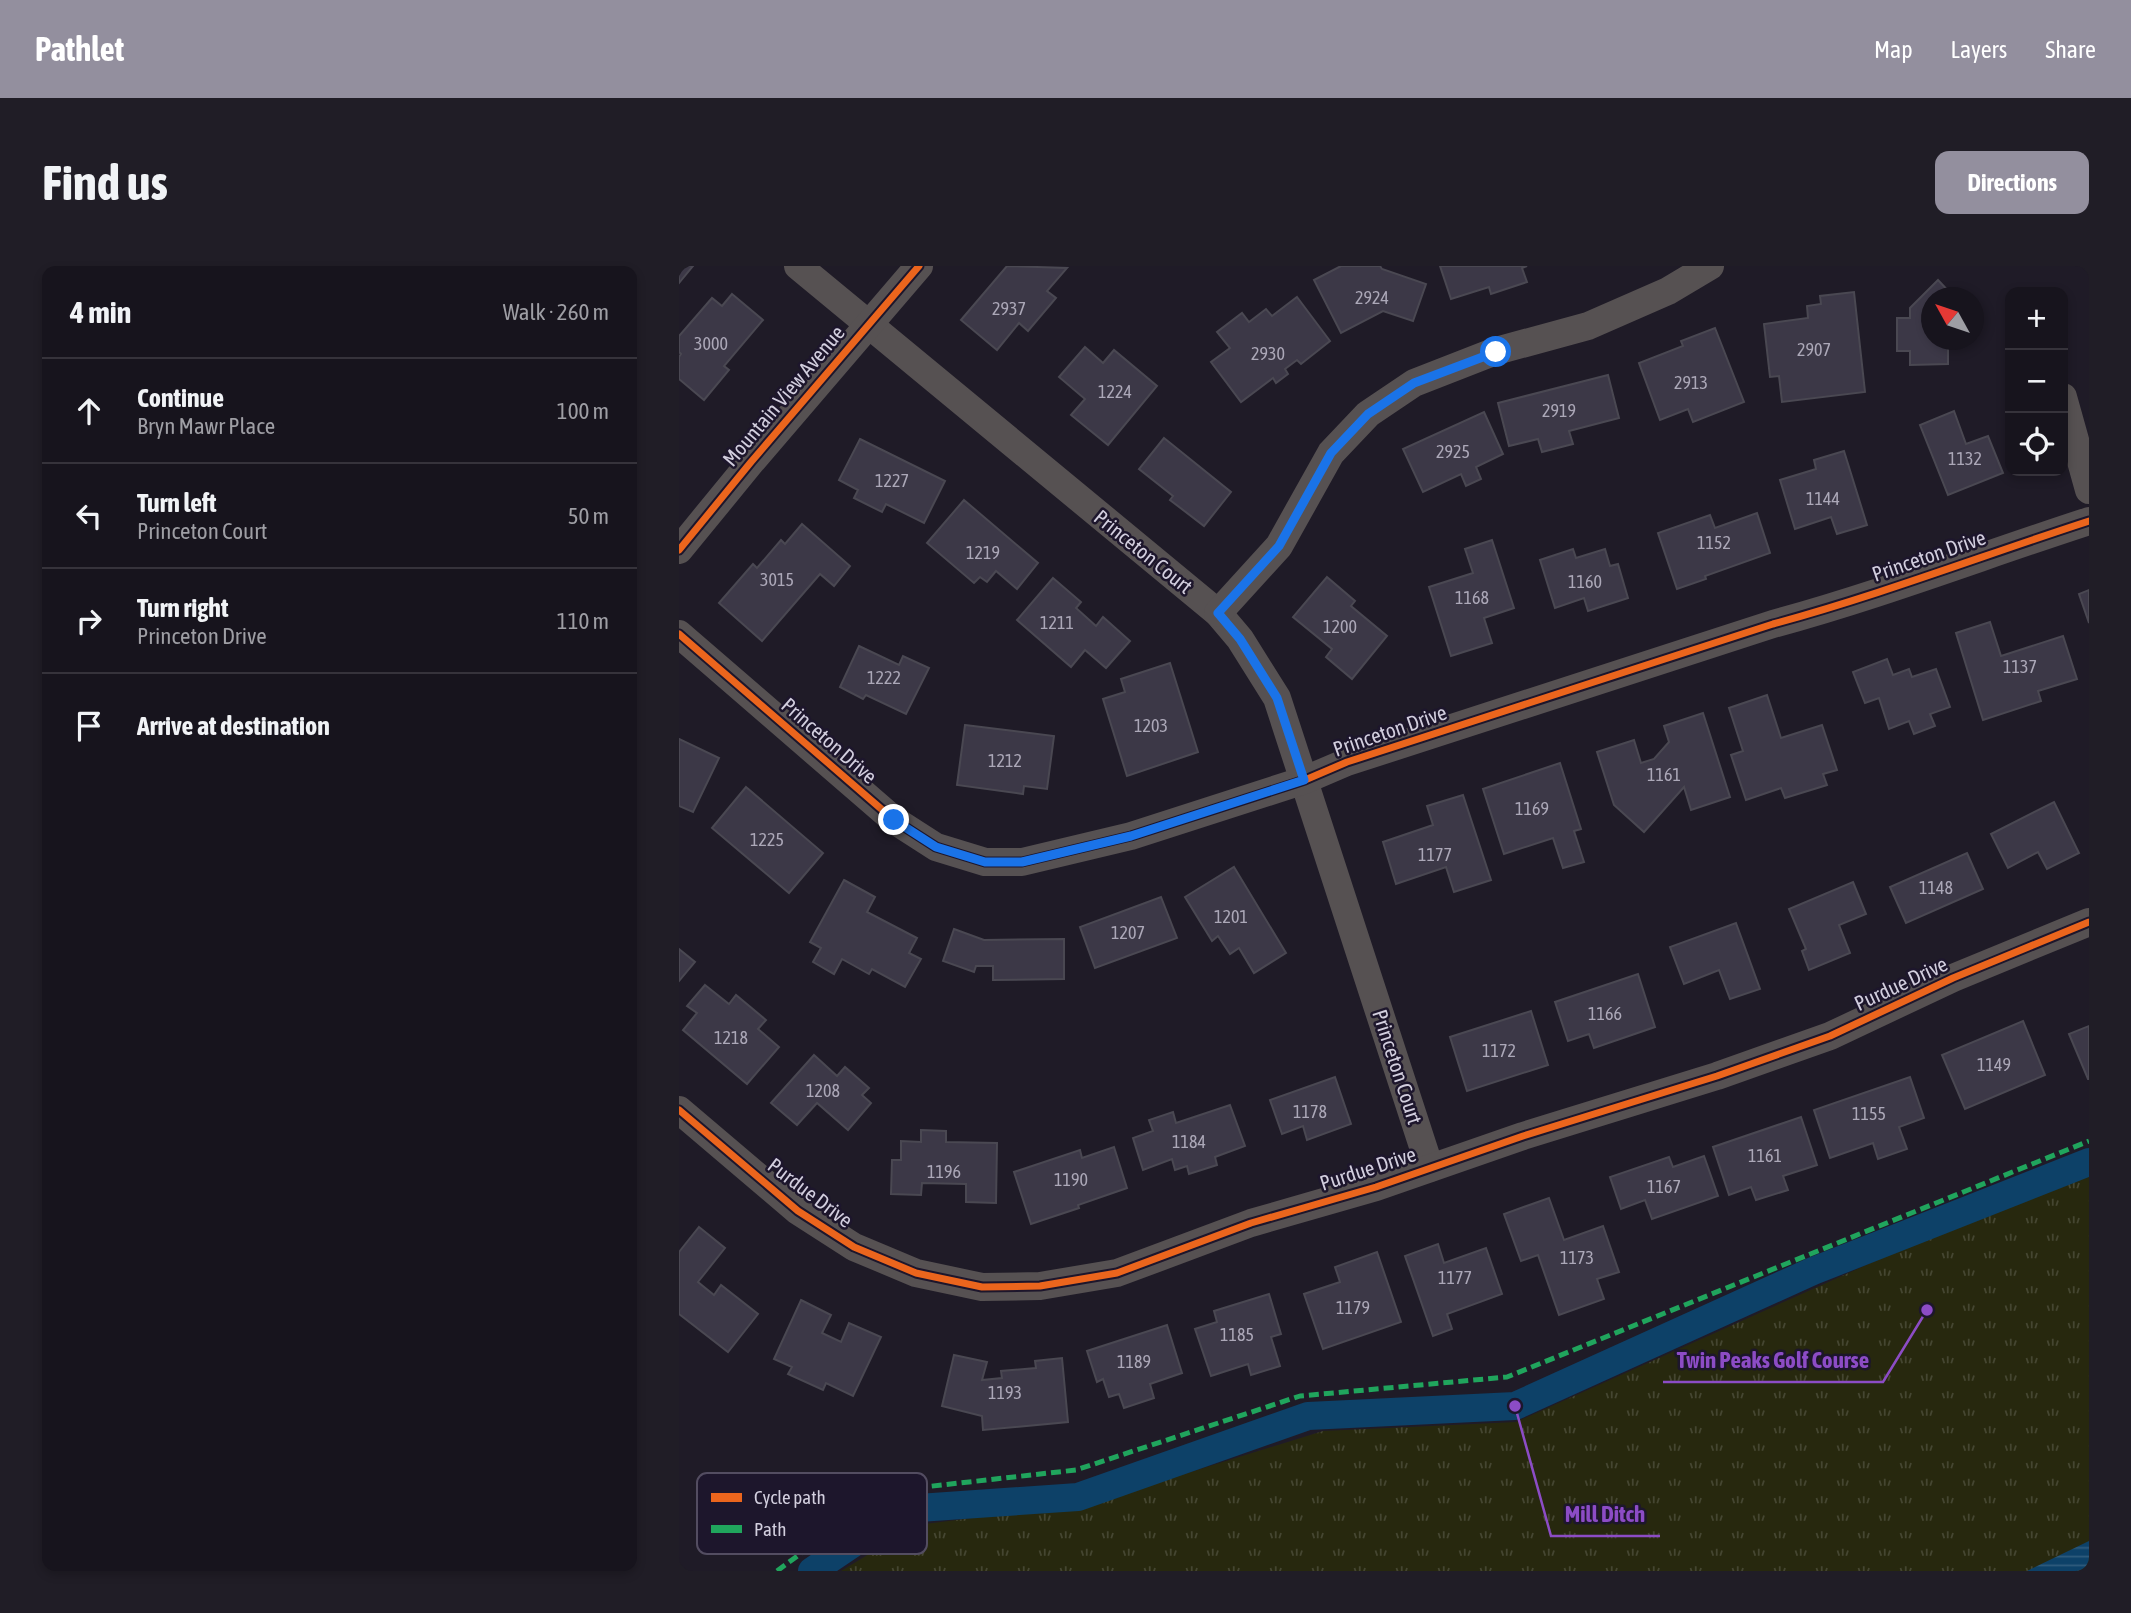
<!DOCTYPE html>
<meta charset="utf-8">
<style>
body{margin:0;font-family:"Asap Condensed",sans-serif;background:#201d26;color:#f1f3f6}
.controls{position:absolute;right:21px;top:21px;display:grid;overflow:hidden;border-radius:14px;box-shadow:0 4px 10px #0003}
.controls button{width:63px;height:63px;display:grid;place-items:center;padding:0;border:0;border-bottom:2px solid #36333b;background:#17141d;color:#f1f3f6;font:35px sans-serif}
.compass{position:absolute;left:1242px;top:21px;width:63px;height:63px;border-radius:50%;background:#17141d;box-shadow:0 4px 10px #0003;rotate:310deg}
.stop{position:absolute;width:21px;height:21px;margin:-16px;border:5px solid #1a73e8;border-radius:50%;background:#fff}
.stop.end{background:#1a73e8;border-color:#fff;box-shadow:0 2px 7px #0008}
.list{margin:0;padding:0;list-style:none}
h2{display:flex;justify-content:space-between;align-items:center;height:91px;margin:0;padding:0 28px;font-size:30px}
h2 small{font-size:23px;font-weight:400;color:#9e9ea4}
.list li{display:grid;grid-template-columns:46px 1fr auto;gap:21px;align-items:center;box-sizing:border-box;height:105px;padding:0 28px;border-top:2px solid #36333b}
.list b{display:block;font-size:26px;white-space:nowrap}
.list p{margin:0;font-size:23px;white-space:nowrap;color:#9e9ea4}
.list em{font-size:23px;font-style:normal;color:#9e9ea4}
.icon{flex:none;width:38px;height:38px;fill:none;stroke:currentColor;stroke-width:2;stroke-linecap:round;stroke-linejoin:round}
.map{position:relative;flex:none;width:1410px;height:1305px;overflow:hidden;border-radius:14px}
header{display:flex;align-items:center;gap:42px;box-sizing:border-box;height:98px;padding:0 35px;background:#938f9e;color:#fff}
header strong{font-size:33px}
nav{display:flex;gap:38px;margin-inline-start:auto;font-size:24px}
.intro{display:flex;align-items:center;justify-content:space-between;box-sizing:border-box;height:168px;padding:0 42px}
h1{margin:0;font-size:49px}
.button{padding:18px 32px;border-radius:14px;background:#938f9e;color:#fff;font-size:24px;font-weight:700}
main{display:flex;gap:42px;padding:0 42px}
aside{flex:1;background:#17141d;border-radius:14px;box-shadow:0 4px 10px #0003}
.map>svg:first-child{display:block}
.grass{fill:url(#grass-tufts)}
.water{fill:url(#water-rules)}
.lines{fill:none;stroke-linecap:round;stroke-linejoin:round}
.canal{stroke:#0d4168;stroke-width:28}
.building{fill:#3c3847;stroke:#4a4852;stroke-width:2}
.minor{stroke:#565152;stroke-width:28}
.quiet{stroke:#20a55d;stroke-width:5;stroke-dasharray:10 5;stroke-linecap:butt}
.cycleway-casing{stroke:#1d162c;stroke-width:11}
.cycleway{stroke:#eb651d;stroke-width:7}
.route{stroke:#1a73e8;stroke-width:9}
.labels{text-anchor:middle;stroke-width:5;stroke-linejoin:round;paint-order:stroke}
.number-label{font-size:18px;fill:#aca8b8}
.street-label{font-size:21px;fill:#d2cede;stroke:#1d162c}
.key{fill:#1d162c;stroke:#534d61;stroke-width:2}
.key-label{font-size:19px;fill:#d2cede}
.leader{fill:none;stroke:#8c4cc5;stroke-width:2.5}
.callout-dot{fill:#8c4cc5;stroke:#1d162c;stroke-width:2.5}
.callout-label{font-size:23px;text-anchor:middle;font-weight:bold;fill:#8c4cc5;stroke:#1d162c;stroke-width:5;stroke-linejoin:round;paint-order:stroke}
</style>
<header>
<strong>Pathlet</strong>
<nav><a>Map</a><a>Layers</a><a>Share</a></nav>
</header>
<div class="intro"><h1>Find us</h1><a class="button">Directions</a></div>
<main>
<aside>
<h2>4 min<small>Walk · 260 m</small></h2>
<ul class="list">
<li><svg class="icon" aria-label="ahead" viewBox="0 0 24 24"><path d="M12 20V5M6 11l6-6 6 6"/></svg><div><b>Continue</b><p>Bryn Mawr Place</p></div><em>100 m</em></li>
<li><svg class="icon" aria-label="left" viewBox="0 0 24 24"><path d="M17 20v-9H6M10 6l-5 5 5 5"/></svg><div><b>Turn left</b><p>Princeton Court</p></div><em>50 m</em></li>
<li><svg class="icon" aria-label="right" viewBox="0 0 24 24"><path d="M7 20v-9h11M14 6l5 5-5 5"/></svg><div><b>Turn right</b><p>Princeton Drive</p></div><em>110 m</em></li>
<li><svg class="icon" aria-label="arrive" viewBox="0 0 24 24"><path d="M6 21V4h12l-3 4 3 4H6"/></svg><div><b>Arrive at destination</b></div></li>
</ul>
</aside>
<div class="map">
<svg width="1410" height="1305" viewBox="0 0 1410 1305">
<defs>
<pattern id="grass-tufts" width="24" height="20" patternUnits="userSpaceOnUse" patternTransform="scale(1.75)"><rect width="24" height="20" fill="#27280e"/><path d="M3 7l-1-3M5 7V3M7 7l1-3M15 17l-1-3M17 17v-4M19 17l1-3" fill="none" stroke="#454631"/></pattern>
<pattern id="water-rules" width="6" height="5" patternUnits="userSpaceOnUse" patternTransform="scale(1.75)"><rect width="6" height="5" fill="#0d4168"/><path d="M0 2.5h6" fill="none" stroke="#2f5b7d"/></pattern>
</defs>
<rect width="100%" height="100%" fill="#1f1b27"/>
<path class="grass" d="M1410,906V1305H162L238,1259L412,1237L644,1165L837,1156L1337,932Z"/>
<path class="water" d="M1410,1275V1305H1348Z"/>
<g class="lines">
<path class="canal" d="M133,1305L225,1243L399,1231L629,1150L836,1140L1134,1005L1410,896"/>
</g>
<g class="building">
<path d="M0,0H14L0,17Z"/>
<path d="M328,0L388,2L368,25L377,32L349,65L340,57L318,84L282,54Z"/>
<path d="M662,0H701L703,3L747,18L734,55L704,45L662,67L635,14Z"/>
<path d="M761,0H848L843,2L848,16L812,28L810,21L772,33Z"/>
<path d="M1259,14L1276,32H1252V74H1269V98L1231,99V85H1218V52H1231V42Z"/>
<path d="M1175,26L1186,126L1103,136L1100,110L1091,111L1085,58L1129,52L1128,40L1142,38L1141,30Z"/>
<path d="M53,28L84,54L45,100L50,104L25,134L0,113V91L2,88L0,86V70L33,32L43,40Z"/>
<path d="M618,31L651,75L622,98L618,94L606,103L609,108L597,117L594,112L562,136L532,96L551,82L538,66L563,47L570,56L587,43L593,50Z"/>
<path d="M1036,62L1065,136L1014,156L1009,143L981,154L960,97L1004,80L1002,75Z"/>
<path d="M406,81L424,97L435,84L478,120L429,179L392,149L406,133L380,111Z"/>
<path d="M929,109L940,152L890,165L894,178L863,186L859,173L830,180L819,137Z"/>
<path d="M1275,145L1287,178L1309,170L1324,207L1269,229L1241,159Z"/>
<path d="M805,146L824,188L797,201L802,213L787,220L782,208L744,226L724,183Z"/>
<path d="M485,172L552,226L525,260L491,234L494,230L460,203Z"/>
<path d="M181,173L266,215L245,257L207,238L203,246L175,232L179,224L160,214Z"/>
<path d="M1165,185L1188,259L1158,268L1152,251L1116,263L1101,214L1137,203L1135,194Z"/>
<path d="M285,234L359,297L338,323L317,305L308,316L301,311L295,317L248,277Z"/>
<path d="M1078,247L1091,287L1026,310L1027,313L998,323L979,267L1031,249L1036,262Z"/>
<path d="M123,258L171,300L155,320L141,308L83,375L40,337L74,298L78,302L102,274L106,278Z"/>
<path d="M813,274L835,342L805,352L813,377L772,390L750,321L794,307L786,283Z"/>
<path d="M894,283L897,292L926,283L931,300L939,298L949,332L909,345L905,332L876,342L861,294Z"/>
<path d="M648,311L676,335L672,340L708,370L673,413L647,391L653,383L614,351Z"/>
<path d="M374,312L402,336L397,342L417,360L424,351L451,375L427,402L406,384L392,401L338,354Z"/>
<path d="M1410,324V357L1400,328Z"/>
<path d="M1311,356L1322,390L1384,370L1398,413L1359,425L1362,435L1304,454L1277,367Z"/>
<path d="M180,380L220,399L224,390L250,402L227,448L187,429L184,433L161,421Z"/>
<path d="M1208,393L1214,409L1230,403L1233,411L1257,403L1271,441L1251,448L1256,460L1235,468L1230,455L1210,463L1200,432L1186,437L1174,406Z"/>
<path d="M491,397L519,486L448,510L424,433L446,426L442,413Z"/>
<path d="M1088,429L1102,472L1143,459L1158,504L1144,508L1148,519L1106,532L1102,522L1067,534L1052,489L1064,485L1050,442Z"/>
<path d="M1024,447L1051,531L1012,544L1005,521L965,566L935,539L918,486L955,474L962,497L975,493L990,476L985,460Z"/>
<path d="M286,459L375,470L368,523L345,520L344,528L278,519Z"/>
<path d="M0,473L40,492L14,546L0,540Z"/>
<path d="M881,497L902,563L895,565L905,596L884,602L874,572L825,588L804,523Z"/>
<path d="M67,521L144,587L110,627L33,562Z"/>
<path d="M784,529L812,614L775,626L767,601L717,618L704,576L754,559L748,540Z"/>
<path d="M1375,536L1400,587L1368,603L1359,586L1329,602L1312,568Z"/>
<path d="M1288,587L1304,623L1227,657L1211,621Z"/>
<path d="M555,601L607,687L575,707L560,682L551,688L539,670L533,675L506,631Z"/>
<path d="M165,614L196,631L188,646L238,672L230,687L242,693L226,721L193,703L190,708L163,693L155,708L134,696L142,682L131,676Z"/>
<path d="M1174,616L1187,648L1160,659L1171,687L1130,704L1123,685L1127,683L1110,643Z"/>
<path d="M482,631L498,672L416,702L401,661Z"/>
<path d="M1057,657L1081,723L1051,733L1040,704L1005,718L991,681Z"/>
<path d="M275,663L305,674L385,673V713L314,714V700H297L295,706L264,695Z"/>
<path d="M0,683L16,696L0,715Z"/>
<path d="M959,708L976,761L915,782L910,768L889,775L876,736Z"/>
<path d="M26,719L50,738L57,729L87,754L79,763L100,781L68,818L4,764L18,747L8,740Z"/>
<path d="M852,745L869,799L788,825L771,771Z"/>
<path d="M1344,755L1366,809L1286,843L1263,789Z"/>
<path d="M1410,760V813H1409L1390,768Z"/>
<path d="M135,789L158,810L166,801L190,822L183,829L192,837L169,864L138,837L118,859L92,837Z"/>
<path d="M656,811L672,858L628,874L624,860L603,868L591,834Z"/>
<path d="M1231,811L1245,852L1220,861L1228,883L1199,893L1194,877L1151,892L1135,844Z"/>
<path d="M551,839L566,880L536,891L538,899L510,908L508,900L496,904L493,893L464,904L454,872L474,865L470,854L494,846L497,857Z"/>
<path d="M1122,851L1138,899L1104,910L1109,924L1077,934L1072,921L1050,929L1034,881Z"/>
<path d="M242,864L267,865V876L318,877L317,937L287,936V918L243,917L242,929L212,928L213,894H222V875L242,876Z"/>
<path d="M435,881L448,922L399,939L400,942L352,958L335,906L401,884L403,892Z"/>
<path d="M1025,890L1039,930L973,953L966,934L942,943L931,911L990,891L994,901Z"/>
<path d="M870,932L885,974L924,960L940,1006L918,1013L925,1033L880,1049L859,989L842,995L825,948Z"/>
<path d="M20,961L46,982L19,1016L35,1029L42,1019L79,1048L49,1086L0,1048V986Z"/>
<path d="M759,978L765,997L807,982L823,1028L768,1048L773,1063L754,1070L726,990Z"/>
<path d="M698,986L722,1056L644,1083L625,1028L661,1016L656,1001Z"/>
<path d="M590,1028L602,1068L592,1071L601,1100L572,1109L569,1098L532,1110L516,1063L538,1056L535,1045Z"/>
<path d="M122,1034L152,1049L143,1067L162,1076L170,1057L202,1071L174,1130L147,1117L144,1124L109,1108L113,1101L95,1093Z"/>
<path d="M488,1059L503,1107L471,1118L475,1132L445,1142L440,1128L430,1131L424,1113L418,1116L408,1085Z"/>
<path d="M275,1089L308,1096L303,1114L323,1112L322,1105L357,1102L356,1095L383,1092L389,1156L304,1164L303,1150L263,1140Z"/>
</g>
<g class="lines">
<g class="minor">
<path d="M119,0L539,347L561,373L598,432L751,902"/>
<path d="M1384,131L1410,224"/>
<path d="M0,284L72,196L240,0"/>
<path d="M539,347L600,280L652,187L689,148L735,117L817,85L909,60L989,25L1031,0"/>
<path d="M0,368L215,554L257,581L306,596H343L452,570L626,514L668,496L1094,358C1201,329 1305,289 1410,255"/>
<path d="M0,844L119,945L175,981L237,1007L303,1021L361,1020L438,1007L572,957L697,921L844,870L1038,810L1151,770L1274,712L1410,656"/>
</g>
<path class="quiet" d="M98,1305L178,1246L218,1224L397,1204L621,1130L828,1111L1410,875"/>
<defs>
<g id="cycleway">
<path d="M0,284L72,196L240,0"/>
<path d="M0,368L215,554L257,581L306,596H343L452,570L626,514L668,496L1094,358C1201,329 1305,289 1410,255"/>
<path d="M0,844L119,945L175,981L237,1007L303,1021L361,1020L438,1007L572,957L697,921L844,870L1038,810L1151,770L1274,712L1410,656"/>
</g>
</defs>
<use href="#cycleway" class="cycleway-casing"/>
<use href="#cycleway" class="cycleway"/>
</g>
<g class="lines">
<path class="route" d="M215,554L257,581L306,596H343L452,570L625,514L598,432L561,373L539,347L600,280L652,187L689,148L735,117L817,86"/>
</g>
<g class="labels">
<g class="number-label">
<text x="693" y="38">2924</text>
<text x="330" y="49">2937</text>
<text x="32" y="84">3000</text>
<text x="1135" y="90">2907</text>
<text x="589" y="94">2930</text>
<text x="1012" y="123">2913</text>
<text x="436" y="132">1224</text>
<text x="880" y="151">2919</text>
<text x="774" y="192">2925</text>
<text x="1286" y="199">1132</text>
<text x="213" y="221">1227</text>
<text x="1144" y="239">1144</text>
<text x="1035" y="283">1152</text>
<text x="304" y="293">1219</text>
<text x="98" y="320">3015</text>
<text x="906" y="322">1160</text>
<text x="793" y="338">1168</text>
<text x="378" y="363">1211</text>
<text x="661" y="367">1200</text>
<text x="1341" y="407">1137</text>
<text x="205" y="418">1222</text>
<text x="472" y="466">1203</text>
<text x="326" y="501">1212</text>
<text x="985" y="515">1161</text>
<text x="853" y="549">1169</text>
<text x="88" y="580">1225</text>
<text x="756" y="595">1177</text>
<text x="1257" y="628">1148</text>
<text x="552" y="657">1201</text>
<text x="449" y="673">1207</text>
<text x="926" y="754">1166</text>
<text x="52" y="778">1218</text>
<text x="820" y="791">1172</text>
<text x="1315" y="805">1149</text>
<text x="144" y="831">1208</text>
<text x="631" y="852">1178</text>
<text x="1190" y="854">1155</text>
<text x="510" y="882">1184</text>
<text x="1086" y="896">1161</text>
<text x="265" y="912">1196</text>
<text x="392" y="920">1190</text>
<text x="985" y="927">1167</text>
<text x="898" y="998">1173</text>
<text x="776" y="1018">1177</text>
<text x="674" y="1048">1179</text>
<text x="558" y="1075">1185</text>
<text x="455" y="1102">1189</text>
<text x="326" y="1133">1193</text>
</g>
<g class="street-label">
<text transform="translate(105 130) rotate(-50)" y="7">Mountain View Avenue</text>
<text transform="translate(464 286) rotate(39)" y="7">Princeton Court</text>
<text transform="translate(1250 290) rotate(-19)" y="7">Princeton Drive</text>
<text transform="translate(711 465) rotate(-19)" y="7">Princeton Drive</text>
<text transform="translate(150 475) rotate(41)" y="7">Princeton Drive</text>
<text transform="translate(1222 718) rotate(-25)" y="7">Purdue Drive</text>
<text transform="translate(718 801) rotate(72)" y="7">Princeton Court</text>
<text transform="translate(689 903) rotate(-18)" y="7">Purdue Drive</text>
<text transform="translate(131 927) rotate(37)" y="7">Purdue Drive</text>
</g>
</g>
<rect x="18" y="1207" width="230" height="81" rx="10" class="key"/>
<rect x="32" y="1227" width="31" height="9" fill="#eb651d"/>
<rect x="32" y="1259" width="31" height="8" fill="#20a55d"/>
<g class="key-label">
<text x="75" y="1238">Cycle path</text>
<text x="75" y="1270">Path</text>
</g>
<path class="leader" d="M1248 1044L1204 1116H984M836 1140L872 1270H981"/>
<g class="callout-dot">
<circle cx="1248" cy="1044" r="7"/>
<circle cx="836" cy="1140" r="7"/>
</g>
<g class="callout-label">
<text x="1094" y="1102">Twin Peaks Golf Course</text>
<text x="926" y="1256">Mill Ditch</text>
</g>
</svg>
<div class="controls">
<button>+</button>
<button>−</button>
<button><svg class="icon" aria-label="locate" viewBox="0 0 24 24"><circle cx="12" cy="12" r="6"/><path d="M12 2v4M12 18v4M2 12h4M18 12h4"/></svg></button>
</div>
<svg class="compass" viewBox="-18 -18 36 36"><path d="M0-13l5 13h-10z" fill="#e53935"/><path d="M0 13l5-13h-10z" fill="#9e9ea4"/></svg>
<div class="stop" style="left:817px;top:86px"></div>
<div class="stop end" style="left:215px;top:554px"></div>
</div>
</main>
